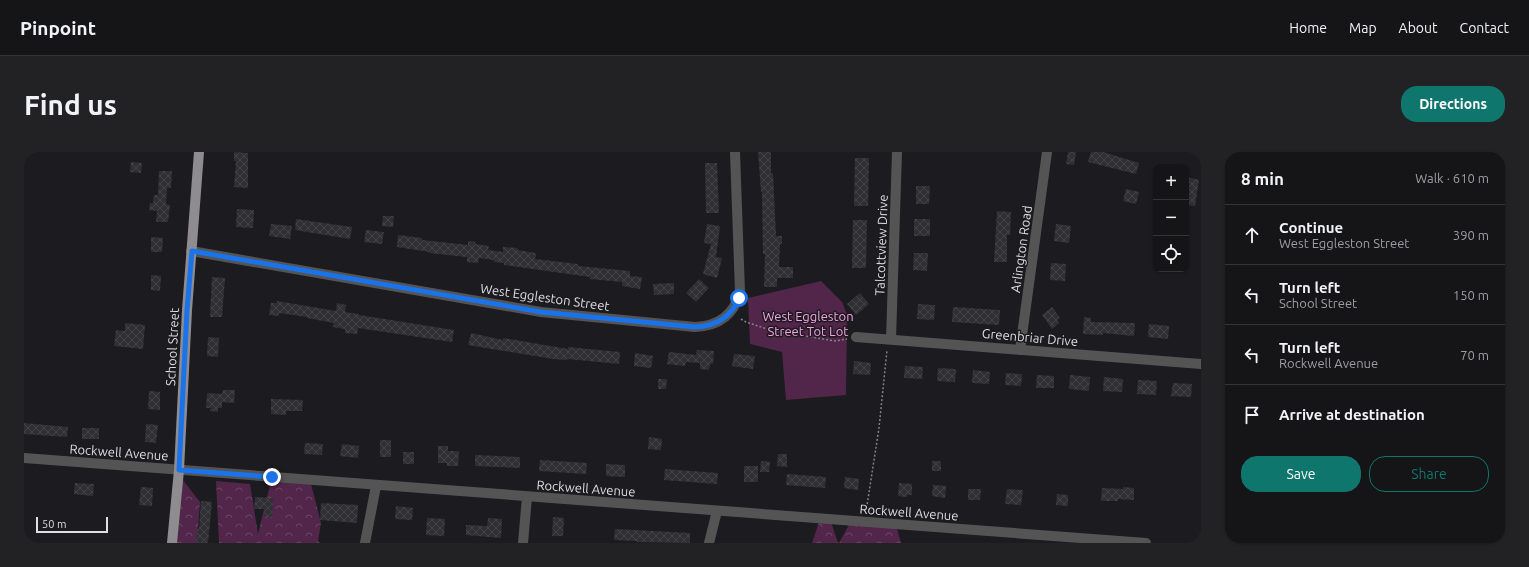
<!DOCTYPE html>
<meta charset="utf-8">
<style>
body{margin:0;font-family:Ubuntu,sans-serif;background:#222124;color:#f1f3f6}
.controls{position:absolute;right:12px;top:12px;display:grid;overflow:hidden;border-radius:8px;box-shadow:0 1px 3px #0004}
.controls button{width:36px;height:36px;display:grid;place-items:center;padding:0;border:0;border-bottom:1px solid #343336;background:#151417;color:#f1f3f6;font:20px sans-serif}
.scale{position:absolute;left:12px;bottom:10px;width:72px;box-sizing:border-box;padding-left:4px;border:2px solid #dfdee0;border-top:0;font-size:11px;line-height:14px;white-space:nowrap;color:#dfdee0;-webkit-text-stroke:3px #1c1b1f;paint-order:stroke}
.stop{position:absolute;width:12px;height:12px;margin:-9px;border:3px solid #1a73e8;border-radius:50%;background:#fff}
.stop.end{background:#1a73e8;border-color:#fff;box-shadow:0 1px 4px #0008}
.list{margin:0;padding:0;list-style:none}
h2{display:flex;justify-content:space-between;align-items:center;height:52px;margin:0;padding:0 16px;font-size:17px}
h2 small{font-size:13px;font-weight:400;color:#9d9ea1}
.list li{display:grid;grid-template-columns:26px 1fr auto;gap:12px;align-items:center;box-sizing:border-box;height:60px;padding:0 16px;border-top:1px solid #343336}
.list b{display:block;font-size:15px;white-space:nowrap}
.list p{margin:0;font-size:13px;white-space:nowrap;color:#9d9ea1}
.list em{font-size:13px;font-style:normal;color:#9d9ea1}
.actions{display:flex;gap:8px;padding:12px 16px}
.actions a{flex:1;padding:9px 0;border:1px solid #0f766e;border-radius:16px;text-align:center;font-size:14px;color:#0f766e}
.actions .main{background:#0f766e;color:#fff}
.icon{flex:none;width:22px;height:22px;fill:none;stroke:currentColor;stroke-width:2;stroke-linecap:round;stroke-linejoin:round}
.map{position:relative;flex:none;width:1177px;height:391px;overflow:hidden;border-radius:16px}
header{display:flex;align-items:center;gap:24px;box-sizing:border-box;height:56px;padding:0 20px;background:#151417;border-bottom:1px solid #343336}
header strong{font-size:19px}
nav{display:flex;gap:22px;margin-inline-start:auto;font-size:14px}
.intro{display:flex;align-items:center;justify-content:space-between;box-sizing:border-box;height:96px;padding:0 24px}
h1{margin:0;font-size:28px}
.button{padding:10px 18px;border-radius:16px;background:#0f766e;color:#fff;font-size:14px;font-weight:700}
main{display:flex;gap:24px;padding:0 24px}
aside{flex:1;background:#151417;border-radius:16px;box-shadow:0 1px 3px #0004}
.map>svg:first-child{display:block}
.forest{fill:url(#forest-crowns)}
.park{fill:#52264a}
.building{fill:url(#building-cross-hatch)}
.lines{fill:none;stroke-linecap:round;stroke-linejoin:round}
.path{stroke:#838285;stroke-width:1.5;stroke-dasharray:2 2;stroke-linecap:butt}
.minor{stroke:#555455;stroke-width:10}
.major{stroke:#8e8c8f;stroke-width:10}
.route{stroke:#1a73e8;stroke-width:5}
.labels{text-anchor:middle;stroke-width:3;stroke-linejoin:round;paint-order:stroke}
.street-label{font-size:13px;fill:#dfdee0;stroke:#1c1b1f}
.park-label{font-size:13px;fill:#f8a0e5;stroke:#1c1b1f}
</style>
<header>
<strong>Pinpoint</strong>
<nav><a>Home</a><a>Map</a><a>About</a><a>Contact</a></nav>
</header>
<div class="intro"><h1>Find us</h1><a class="button">Directions</a></div>
<main>
<div class="map">
<svg width="1177" height="391" viewBox="0 0 1177 391">
<defs>
<pattern id="forest-crowns" width="20" height="18" patternUnits="userSpaceOnUse"><rect width="20" height="18" fill="#52264a"/><path d="M2 6a3 3 0 1 1 6 0M12 15a3 3 0 1 1 6 0" fill="none" stroke="#6a4564"/></pattern>
<pattern id="building-cross-hatch" width="8" height="8" patternUnits="userSpaceOnUse"><rect width="8" height="8" fill="#303034"/><path d="M0 0l8 8M0 8l8-8" fill="none" stroke="#444447"/></pattern>
</defs>
<rect width="100%" height="100%" fill="#1c1b1f"/>
<g class="forest">
<path d="M248,325L286,328L297,371L294,389L296,391H195L192,329L226,332L234,382Z"/>
<path d="M158,327L176,350L173,391H150Z"/>
<path d="M796,367H806L814,391H788Z"/>
<path d="M827,369L872,373L877,391H815Z"/>
</g>
<path class="park" d="M797,129L818,150L823,162L822,243L762,248L758,200L726,192L724,146Z"/>
<g class="building">
<path d="M210,0L224,1V36L210,35L212,9H210Z"/>
<path d="M734,0H747V21H749L752,84H758V92H756L755,115H769V126H753V135H740L741,102H739L738,40H737Z"/>
<path d="M1044,0H1052L1050,13L1042,12Z"/>
<path d="M1067,0H1079L1115,11L1112,22L1064,10Z"/>
<path d="M831,6H845L844,54H830Z"/>
<path d="M107,10L118,11L117,21L106,20Z"/>
<path d="M681,11H693L695,61H682Z"/>
<path d="M135,19H148L147,36H143L142,52L146,53L144,70H132L133,59L125,58L126,51H129L130,43H134Z"/>
<path d="M1162,25L1175,28L1171,54L1162,53Z"/>
<path d="M892,34H906L905,52H892Z"/>
<path d="M1102,37L1115,40L1112,52L1099,49Z"/>
<path d="M213,57L230,58L229,76L212,75Z"/>
<path d="M973,59L987,60L986,83H983V110H970Z"/>
<path d="M359,64H370L369,75L358,74Z"/>
<path d="M272,67L328,75L326,87L271,78Z"/>
<rect x="890" y="67" width="16" height="17"/>
<path d="M829,68H843L842,116H828Z"/>
<path d="M247,72L268,74L266,87L245,84Z"/>
<path d="M683,72L696,74L692,105L698,106L693,126L679,122L687,92L680,91Z"/>
<path d="M1032,72L1047,74L1045,91L1030,89Z"/>
<path d="M342,78L360,80L358,92L340,90Z"/>
<path d="M374,83L398,86V88L444,93V89L452,90L451,92L465,94L464,98L479,100V95L494,96L493,98L512,101L511,107L554,112V114L606,119V124L618,125L616,137L598,134V130L566,127V125L480,113V111L470,110V108L455,106L454,111L443,110V105L405,101L406,100L373,95Z"/>
<path d="M127,85L139,86L138,100H127Z"/>
<path d="M890,101H904L903,119L889,118Z"/>
<path d="M1027,111L1042,112L1041,129L1026,128Z"/>
<path d="M127,123L137,124L136,139L127,138Z"/>
<path d="M188,125L201,126L198,165H186Z"/>
<path d="M675,127L685,136L672,150L662,141Z"/>
<path d="M650,131V142L630,143L629,132Z"/>
<path d="M836,141L845,152L832,163L823,152Z"/>
<path d="M253,149L312,159L313,151L322,153L321,160L335,162V163L430,178L428,190L334,176L333,182L321,181V177L309,175L310,171L283,166V165L255,161V164L245,163L247,151H253Z"/>
<path d="M894,152L911,153L910,168L893,167Z"/>
<path d="M929,155L976,158L975,173L928,170Z"/>
<path d="M1028,155L1036,166L1033,168L1035,171L1028,177L1018,163Z"/>
<path d="M1060,165L1067,166V170L1111,171L1110,184L1079,181V183L1059,182Z"/>
<path d="M101,171L121,173L119,197L90,194L92,178L101,179Z"/>
<path d="M1125,172L1145,174L1144,187L1124,185Z"/>
<path d="M447,181L479,188V186L544,197V195L596,200L595,212L544,207L542,208L529,207L444,193Z"/>
<path d="M184,185L195,186L194,205L183,204Z"/>
<path d="M673,198L690,199L689,212H686L685,218L676,217V211L662,210L661,214L643,212L645,200L672,203Z"/>
<path d="M611,201L629,204L627,216L610,214Z"/>
<path d="M710,202L731,204L729,217L708,214Z"/>
<path d="M830,209L847,211L846,223L829,222Z"/>
<path d="M881,214L899,215L898,227L880,226Z"/>
<path d="M914,216L932,217L931,230L913,229Z"/>
<path d="M949,218L966,220L965,232L948,231Z"/>
<path d="M982,221L998,222L997,234L981,233Z"/>
<path d="M1013,223L1030,224V236H1012Z"/>
<path d="M1046,223L1066,225L1065,239L1045,237Z"/>
<path d="M1080,225L1099,227L1098,240L1079,239Z"/>
<path d="M634,227H643L642,237H634Z"/>
<path d="M1114,228L1133,229L1132,243L1113,242Z"/>
<path d="M1149,231L1168,232L1167,245L1147,244Z"/>
<path d="M199,238H211L210,251L198,250V256H194V260L186,259L187,256H182L183,241L198,242Z"/>
<path d="M125,239L136,240V258L124,257Z"/>
<path d="M247,247L279,248L278,259H262V263L247,262Z"/>
<path d="M0,271L44,275L43,285L0,282Z"/>
<path d="M122,272L134,273L132,291L121,290Z"/>
<rect x="58" y="276" width="17" height="11"/>
<path d="M625,285L638,287L637,298L624,297Z"/>
<rect x="356" y="288" width="11" height="17"/>
<path d="M281,291L299,292L298,303L280,302Z"/>
<path d="M318,292L335,294L334,306L316,304Z"/>
<path d="M414,294H424V299H435L434,314H423V311H414Z"/>
<rect x="379" y="300" width="11" height="12"/>
<path d="M754,302H763V315L753,314Z"/>
<path d="M451,303L496,305V316L451,314Z"/>
<path d="M516,308L563,311L562,322L515,319Z"/>
<path d="M737,309L746,310L745,320H736Z"/>
<rect x="908" y="309" width="9" height="10"/>
<path d="M582,312L601,313V325L582,324Z"/>
<rect x="720" y="314" width="14" height="16"/>
<path d="M641,317L694,321L693,332L640,328Z"/>
<path d="M763,322L802,325L801,336L762,333Z"/>
<path d="M821,325L835,327L834,338L820,336Z"/>
<path d="M51,331L70,332L69,344L50,342Z"/>
<path d="M875,331L888,332V343H883V345L874,344Z"/>
<path d="M909,333L922,334L921,346L908,344Z"/>
<path d="M117,335L129,336L128,354L115,353Z"/>
<path d="M1099,335L1110,336V348L1094,347V349H1077L1078,336L1099,337Z"/>
<path d="M944,337H957L956,348H944Z"/>
<path d="M983,337L999,338L997,353L981,352Z"/>
<path d="M1033,342L1044,343V354L1032,353Z"/>
<path d="M231,345L249,346L248,365L240,364L241,357H230Z"/>
<path d="M177,349L188,350L184,391H172L173,377H175Z"/>
<path d="M297,351L334,353L333,371L296,368Z"/>
<path d="M372,354L389,356L388,368L371,367Z"/>
<path d="M529,365L540,366L539,384H528Z"/>
<path d="M403,366L421,367L420,384L402,383Z"/>
<path d="M464,366L478,367L477,386L442,383V373L463,374Z"/>
<path d="M591,377L666,381V391L613,390V389L590,388Z"/>
</g>
<g class="lines">
<g class="path">
<path d="M717,167L722,170L746,178L811,189L823,187"/>
<path d="M842,360L855,276L863,198"/>
</g>
<g class="minor">
<path d="M1176,0H1177"/>
<path d="M167,99L517,160L671,175C695,174 710,163 716,140L711,0"/>
<path d="M832,185L1177,212"/>
<path d="M867,187L873,0"/>
<path d="M996,198L1023,0"/>
<path d="M0,306L1122,391"/>
<path d="M341,391L352,334"/>
<path d="M499,391L503,345"/>
<path d="M685,391L693,359"/>
</g>
<path class="major" d="M148,391L155,318L163,158L175,0"/>
</g>
<g class="lines">
<path class="route" d="M248,325L155,318L163,158L168,99L517,160L671,175C691,174 707,166 715,146"/>
</g>
<g class="labels">
<g class="street-label">
<text transform="translate(857 93) rotate(-88)" y="5">Talcottview Drive</text>
<text transform="translate(997 97) rotate(-82)" y="5">Arlington Road</text>
<text transform="translate(521 145) rotate(8)" y="5">West Eggleston Street</text>
<text transform="translate(1006 185) rotate(5)" y="5">Greenbriar Drive</text>
<text transform="translate(148 195) rotate(-87)" y="5">School Street</text>
<text transform="translate(95 300) rotate(4)" y="5">Rockwell Avenue</text>
<text transform="translate(562 336) rotate(4)" y="5">Rockwell Avenue</text>
<text transform="translate(885 360) rotate(4)" y="5">Rockwell Avenue</text>
</g>
<g class="park-label">
<text x="784" y="169">West Eggleston<tspan x="784" dy="15">Street Tot Lot</tspan></text>
</g>
</g>
</svg>
<div class="controls">
<button>+</button>
<button>−</button>
<button><svg class="icon" aria-label="locate" viewBox="0 0 24 24"><circle cx="12" cy="12" r="6"/><path d="M12 2v4M12 18v4M2 12h4M18 12h4"/></svg></button>
</div>
<div class="scale">50 m</div>
<div class="stop" style="left:715px;top:146px"></div>
<div class="stop end" style="left:248px;top:325px"></div>
</div>
<aside>
<h2>8 min<small>Walk · 610 m</small></h2>
<ul class="list">
<li><svg class="icon" aria-label="ahead" viewBox="0 0 24 24"><path d="M12 20V5M6 11l6-6 6 6"/></svg><div><b>Continue</b><p>West Eggleston Street</p></div><em>390 m</em></li>
<li><svg class="icon" aria-label="left" viewBox="0 0 24 24"><path d="M17 20v-9H6M10 6l-5 5 5 5"/></svg><div><b>Turn left</b><p>School Street</p></div><em>150 m</em></li>
<li><svg class="icon" aria-label="left" viewBox="0 0 24 24"><path d="M17 20v-9H6M10 6l-5 5 5 5"/></svg><div><b>Turn left</b><p>Rockwell Avenue</p></div><em>70 m</em></li>
<li><svg class="icon" aria-label="arrive" viewBox="0 0 24 24"><path d="M6 21V4h12l-3 4 3 4H6"/></svg><div><b>Arrive at destination</b></div></li>
</ul>
<div class="actions"><a class="main">Save</a><a>Share</a></div>
</aside>
</main>
